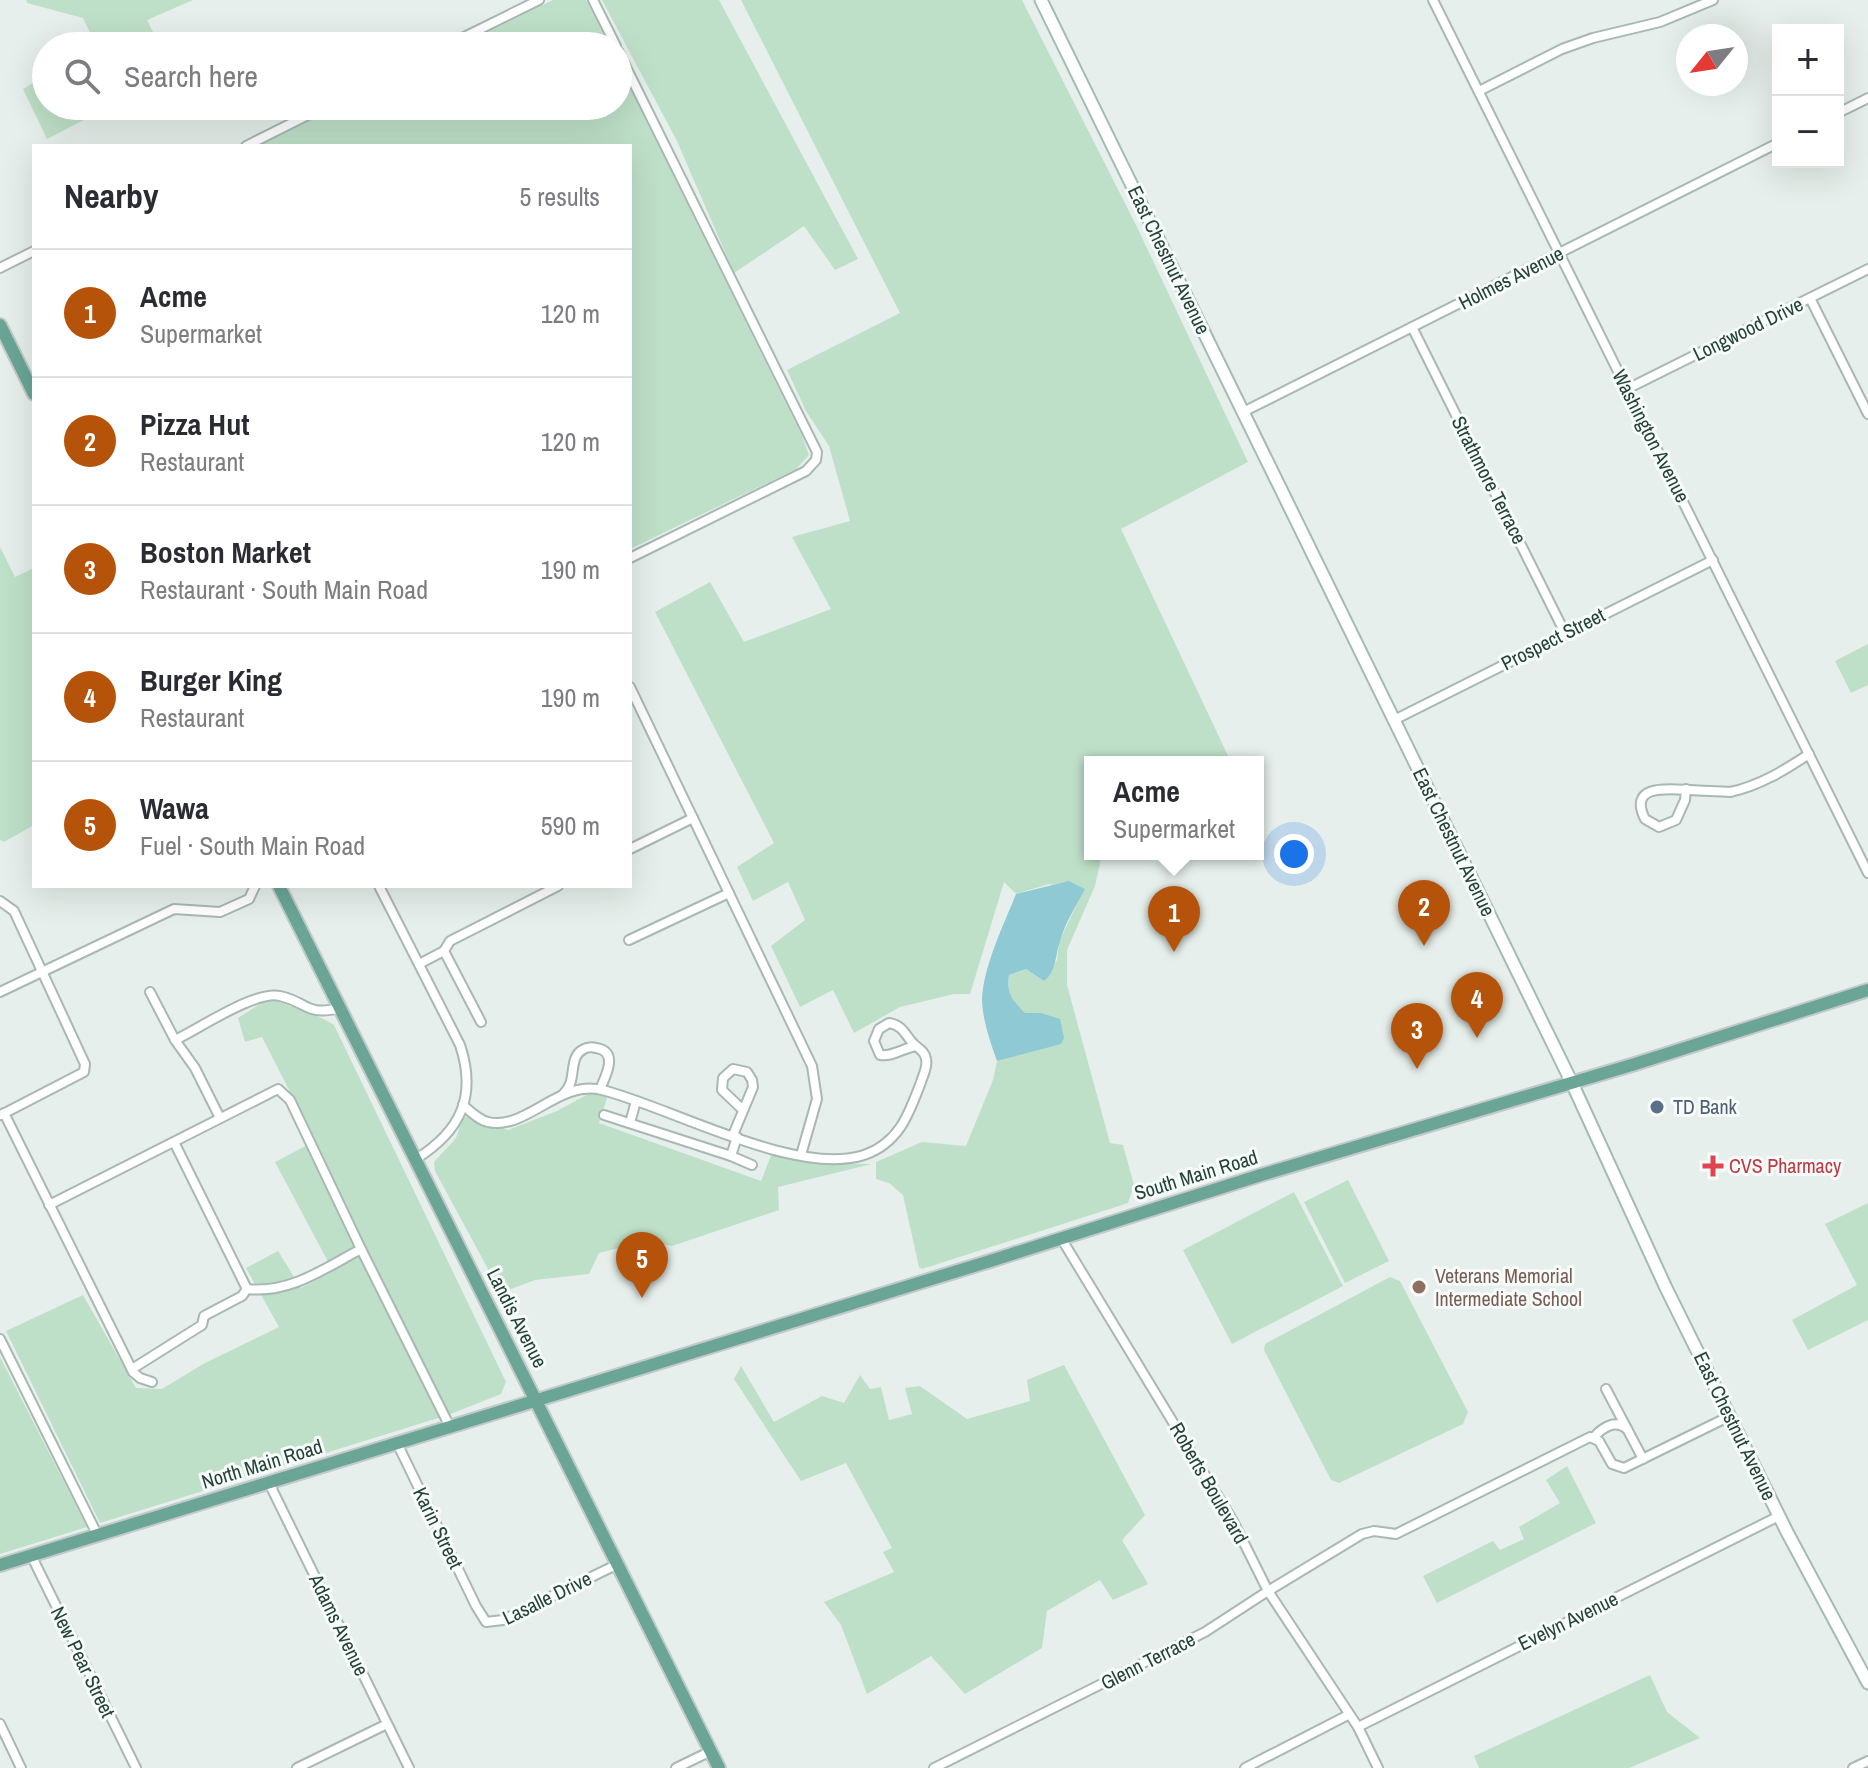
<!DOCTYPE html>
<meta charset="utf-8">
<style>
body{margin:0;font-family:"Archivo Narrow",sans-serif;background:#f7f7f7;color:#2b2b33}
.controls{position:absolute;right:24px;top:24px;display:grid;overflow:hidden;border-radius:0px;box-shadow:0 8px 32px #0002}
.controls button{width:72px;height:72px;display:grid;place-items:center;padding:0;border:0;border-bottom:2px solid #e1e1e2;background:#fff;color:#2b2b33;font:40px sans-serif}
.compass{position:absolute;left:1676px;top:24px;width:72px;height:72px;border-radius:50%;background:#fff;box-shadow:0 8px 32px #0002;rotate:240deg}
.you{position:absolute;left:1294px;top:854px;width:28px;height:28px;margin:-20px;border:6px solid #fff;border-radius:50%;background:#1a73e8;box-shadow:0 0 0 12px #1a73e833}
.badge{display:grid;place-items:center;width:52px;height:52px;border-radius:50%;background:#b45309;color:#fff;font-size:26px;font-weight:700}
.pin{position:absolute;translate:-50% -66px;filter:drop-shadow(0 2px 4px #0008)}
.pin::after{content:'';position:absolute;top:42px;width:28px;height:24px;background:inherit;clip-path:polygon(0 0,100% 0,50% 100%)}
.popup{position:absolute;left:1084px;top:756px;width:180px;height:104px;box-sizing:border-box;display:grid;place-content:center;border-radius:0px;background:#fff;filter:drop-shadow(0 2px 6px #0005);font-size:26px;white-space:nowrap;color:#7c7c81}
.popup b{font-size:30px;color:#2b2b33}
.popup::after{content:'';position:absolute;left:50%;top:100%;margin-left:-16px;border:16px solid transparent;border-top-color:#fff}
.list{margin:0;padding:0;list-style:none}
h2{display:flex;justify-content:space-between;align-items:center;height:104px;margin:0;padding:0 32px;font-size:34px}
h2 small{font-size:26px;font-weight:400;color:#7c7c81}
.list li{display:grid;grid-template-columns:52px 1fr auto;gap:24px;align-items:center;box-sizing:border-box;height:128px;padding:0 32px;border-top:2px solid #e1e1e2}
.list b{display:block;font-size:30px;white-space:nowrap}
.list p{margin:0;font-size:26px;white-space:nowrap;color:#7c7c81}
.list em{font-size:26px;font-style:normal;color:#7c7c81}
.icon{flex:none;width:44px;height:44px;fill:none;stroke:currentColor;stroke-width:2;stroke-linecap:round;stroke-linejoin:round}
.map{position:relative;flex:none;width:1868px;height:1768px;overflow:hidden}
.search{position:absolute;background:#fff;box-shadow:0 8px 32px #0002;left:32px;top:32px;width:600px;height:88px;display:flex;align-items:center;gap:20px;box-sizing:border-box;padding:0 28px;border-radius:44px;color:#7c7c81;font-size:30px}
.panel{position:absolute;background:#fff;box-shadow:0 8px 32px #0002;left:32px;top:144px;width:600px;height:744px;border-radius:0px}
.map>svg:first-child{display:block}
.green{fill:#bfe0c8}
.water{fill:#8ec9d4}
.lines{fill:none;stroke-linecap:round;stroke-linejoin:round}
.street-casing{stroke:#a8b8b2;stroke-width:12}
.secondary-casing{stroke:#a4bbb3;stroke-width:15}
.primary-casing{stroke:#c2cac8;stroke-width:16}
.street{stroke:#fff;stroke-width:8}
.secondary{stroke:#fff;stroke-width:11}
.primary{stroke:#6aa596;stroke-width:12}
.service-dot{fill:#5c6f8a;stroke:#f7fbf9;stroke-width:3}
.health-dot{fill:#e0444e;stroke:#f7fbf9;stroke-width:3}
.education-dot{fill:#8d6e63;stroke:#f7fbf9;stroke-width:3}
.labels{text-anchor:middle;stroke-width:6;stroke-linejoin:round;paint-order:stroke}
.street-label{font-size:20px;fill:#24423a;stroke:#f7fbf9}
.service-label{font-size:20px;fill:#4e5e75;stroke:#f7fbf9;text-anchor:start}
.health-label{font-size:20px;fill:#be3a42;stroke:#f7fbf9;text-anchor:start}
.education-label{font-size:20px;fill:#785e54;stroke:#f7fbf9;text-anchor:start}
</style>
<div class="map">
<svg width="1868" height="1768" viewBox="0 0 1868 1768">
<rect width="100%" height="100%" fill="#e6efeb"/>
<g class="green">
<path d="M26,0H193L147,20L160,46H91L95,43L83,18L27,3Z"/>
<path d="M553,0H586L609,46H460Z"/>
<path d="M602,0H719L858,259L835,270L804,226L734,273L677,141Z"/>
<path d="M741,0H1022L1137,227L1248,462L1121,529L1231,762H1090V854H1102L1095,886L1067,950V985L1110,1143L1123,1145L1134,1185L1128,1203L922,1269L919,1267L903,1195L889,1183L876,1179V1162L922,1142L966,1146L993,1080L997,1061L1061,1043L1041,1013L1025,1014C1013,1001 1006,993 1009,975L1026,969L1044,981L1057,960L1059,942L1084,889L1049,884L1016,894L1004,882L970,994H954L900,1007L854,1033L833,990L800,1007L771,946L805,920L788,882L753,901L737,867L774,843L655,612L710,582L744,642L831,609L792,537L850,521L829,446L806,411L787,370L900,313Z"/>
<path d="M618,64L802,436L809,455L796,469L630,549V146H258L339,106H618Z"/>
<path d="M46,75V106H111L47,139L23,89Z"/>
<path d="M0,547L15,577L34,568V825L4,842L0,840Z"/>
<path d="M1868,644V685L1851,693L1835,661Z"/>
<path d="M269,998C288,1006 320,1015 334,1025L506,1382L501,1394L448,1415L100,1523L6,1331L83,1295L136,1388L162,1389L205,1363L279,1327L246,1268L278,1251L301,1288L333,1271L275,1162L315,1141L262,1037L245,1042L238,1018Z"/>
<path d="M590,1093L608,1095L599,1123L761,1181L772,1153L775,1152L817,1163L872,1164L778,1187L779,1210L672,1246L646,1241L599,1253L589,1274L535,1280L501,1293L435,1171L434,1162L456,1138L463,1118L469,1116L508,1130L557,1111Z"/>
<path d="M1348,1180L1389,1261L1345,1283L1304,1202Z"/>
<path d="M1294,1192L1343,1286L1232,1344L1183,1250Z"/>
<path d="M1868,1203V1320L1808,1350L1792,1320L1857,1285L1825,1224Z"/>
<path d="M1390,1277L1400,1281L1468,1412L1463,1424L1339,1483L1331,1480L1264,1350L1265,1344Z"/>
<path d="M0,1357L87,1527L0,1554Z"/>
<path d="M1064,1365L1145,1515L1122,1540L1148,1584L1113,1600L1100,1580L1047,1611L1042,1648L965,1694L931,1656L867,1694L841,1625L824,1602L894,1572L883,1552L892,1548L846,1463L801,1481L734,1379L741,1366L774,1422L822,1396L844,1403L860,1375L870,1389L881,1387L889,1420L912,1414L905,1388L920,1386L967,1419L1030,1401L1027,1380Z"/>
<path d="M1567,1466L1596,1523L1437,1603L1423,1576L1493,1541L1500,1550L1524,1539L1519,1527L1560,1503L1546,1480Z"/>
<path d="M1650,1675L1667,1712L1700,1738L1629,1768H1479L1474,1756Z"/>
</g>
<path class="water" d="M1069,881L1085,889C1076,906 1065,923 1060,941C1055,955 1057,971 1044,981L1026,969L1009,975C1006,993 1013,1001 1025,1013H1041L1060,1019L1064,1038L1061,1044L997,1061C990,1041 983,1022 982,1001C982,969 1004,924 1016,894Z"/>
<g class="lines">
<defs>
<g id="street">
<path d="M593,0L616,46"/>
<path d="M1433,0L1868,873"/>
<path d="M446,46L539,0"/>
<path d="M618,51L817,452L816,460L806,471L630,558"/>
<path d="M1479,91L1562,49L1593,38L1660,22L1713,0"/>
<path d="M1838,113L1868,98"/>
<path d="M246,146L326,106"/>
<path d="M0,268L34,251"/>
<path d="M1810,298L1868,414"/>
<path d="M1412,327L1565,633"/>
<path d="M1627,389L1868,269"/>
<path d="M1243,412L1778,143"/>
<path d="M630,687L812,1066L817,1099L801,1155"/>
<path d="M1394,720L1713,560"/>
<path d="M1686,789L1685,800L1676,820L1659,827L1645,819C1627,783 1671,789 1690,790C1704,791 1717,791 1730,792C1759,786 1785,770 1809,754"/>
<path d="M630,849L693,818"/>
<path d="M379,886L460,1045C477,1096 461,1131 416,1159"/>
<path d="M0,901L14,911L85,1064L84,1072L1,1115"/>
<path d="M629,940L729,893"/>
<path d="M444,951L450,941L558,886"/>
<path d="M419,964L444,951L481,1022"/>
<path d="M0,992L174,909L220,912L249,899L255,886"/>
<path d="M150,992L175,1040C200,1028 256,990 280,996C310,1003 304,1016 341,1008"/>
<path d="M175,1040L195,1068L220,1118"/>
<path d="M564,1093C578,1081 567,1057 584,1049C587,1047 593,1047 596,1048C619,1051 606,1076 600,1089"/>
<path d="M463,1105C471,1112 479,1120 488,1122C526,1131 559,1079 602,1090C671,1107 795,1177 864,1155C899,1143 909,1114 921,1082C923,1075 928,1067 926,1059C925,1050 916,1048 911,1041C904,1032 901,1025 889,1023L879,1029L874,1041L880,1055C893,1057 903,1048 916,1046"/>
<path d="M4,1113L133,1372L140,1378L152,1382"/>
<path d="M604,1115L731,1156"/>
<path d="M630,1123L636,1101"/>
<path d="M733,1135L753,1087L752,1080L747,1072L733,1069L723,1078L722,1090L743,1110"/>
<path d="M737,1137L731,1156L752,1165"/>
<path d="M174,1142L247,1289"/>
<path d="M49,1205L278,1089L290,1100L361,1249C325,1268 290,1294 247,1289L242,1296L204,1316L202,1325L132,1369"/>
<path d="M1061,1238L1233,1521L1268,1591L1358,1727L1378,1768"/>
<path d="M361,1249L450,1427"/>
<path d="M0,1339L98,1536"/>
<path d="M1606,1389L1643,1459"/>
<path d="M1594,1437C1603,1427 1616,1419 1627,1429"/>
<path d="M397,1443L476,1606L486,1622L503,1620L618,1564"/>
<path d="M269,1483L409,1768"/>
<path d="M31,1555L136,1768"/>
<path d="M0,1724L21,1768"/>
<path d="M1358,1727L1779,1516"/>
<path d="M297,1768L387,1724"/>
<path d="M676,1768L711,1751"/>
<path d="M934,1768L1205,1632L1268,1591L1362,1534L1374,1531L1396,1534L1590,1437L1599,1441L1612,1464L1624,1468L1730,1416"/>
<path d="M1245,1768L1348,1715"/>
<path d="M1853,1768L1868,1761"/>
</g>
<path id="secondary" d="M1041,0L1572,1083L1666,1288L1787,1532L1868,1683"/>
<g id="primary">
<path d="M0,325L34,394"/>
<path d="M279,886L719,1768"/>
<path d="M0,1565L987,1262L1261,1175L1635,1064L1868,990"/>
</g>
</defs>
<use href="#street" class="street-casing"/>
<use href="#secondary" class="secondary-casing"/>
<use href="#primary" class="primary-casing"/>
<use href="#street" class="street"/>
<use href="#secondary" class="secondary"/>
<use href="#primary" class="primary"/>
</g>
<circle class="service-dot" cx="1657" cy="1107" r="8"/>
<path class="health-dot" d="M1709 1154h8v8h8v8h-8v8h-8v-8h-8v-8h8z"/>
<circle class="education-dot" cx="1419" cy="1287" r="8"/>
<g class="labels">
<g class="street-label">
<text transform="translate(1169 260) rotate(64)" y="7">East Chestnut Avenue</text>
<text transform="translate(1511 278) rotate(-27)" y="7">Holmes Avenue</text>
<text transform="translate(1748 329) rotate(-26)" y="7">Longwood Drive</text>
<text transform="translate(1651 436) rotate(63)" y="7">Washington Avenue</text>
<text transform="translate(1489 480) rotate(63)" y="7">Strathmore Terrace</text>
<text transform="translate(1553 639) rotate(-27)" y="7">Prospect Street</text>
<text transform="translate(1454 842) rotate(64)" y="7">East Chestnut Avenue</text>
<text transform="translate(1196 1175) rotate(-17)" y="7">South Main Road</text>
<text transform="translate(517 1318) rotate(63)" y="7">Landis Avenue</text>
<text transform="translate(1735 1426) rotate(64)" y="7">East Chestnut Avenue</text>
<text transform="translate(262 1464) rotate(-17)" y="7">North Main Road</text>
<text transform="translate(1209 1483) rotate(60)" y="7">Roberts Boulevard</text>
<text transform="translate(438 1528) rotate(64)" y="7">Karin Street</text>
<text transform="translate(547 1598) rotate(-26)" y="7">Lasalle Drive</text>
<text transform="translate(1568 1621) rotate(-26)" y="7">Evelyn Avenue</text>
<text transform="translate(339 1625) rotate(64)" y="7">Adams Avenue</text>
<text transform="translate(1148 1661) rotate(-27)" y="7">Glenn Terrace</text>
<text transform="translate(83 1662) rotate(64)" y="7">New Pear Street</text>
</g>
<g class="service-label">
<text x="1673" y="1114">TD Bank</text>
</g>
<g class="health-label">
<text x="1729" y="1173">CVS Pharmacy</text>
</g>
<g class="education-label">
<text x="1435" y="1283">Veterans Memorial<tspan x="1435" dy="23">Intermediate School</tspan></text>
</g>
</g>
</svg>
<div class="controls">
<button>+</button>
<button>−</button>
</div>
<svg class="compass" viewBox="-18 -18 36 36"><path d="M0-13l5 13h-10z" fill="#e53935"/><path d="M0 13l5-13h-10z" fill="#7c7c81"/></svg>
<div class="you"></div>
<div class="pin badge" style="left:1174px;top:952px">1</div>
<div class="popup"><b>Acme</b>Supermarket</div>
<div class="pin badge" style="left:1424px;top:946px">2</div>
<div class="pin badge" style="left:1417px;top:1069px">3</div>
<div class="pin badge" style="left:1477px;top:1038px">4</div>
<div class="pin badge" style="left:642px;top:1298px">5</div>
<div class="search"><svg class="icon" aria-label="search" viewBox="0 0 24 24"><circle cx="10" cy="10" r="6"/><path d="M15 15l6 6"/></svg>Search here</div>
<section class="panel">
<h2>Nearby<small>5 results</small></h2>
<ul class="list">
<li><span class="badge">1</span><div><b>Acme</b><p>Supermarket</p></div><em>120 m</em></li>
<li><span class="badge">2</span><div><b>Pizza Hut</b><p>Restaurant</p></div><em>120 m</em></li>
<li><span class="badge">3</span><div><b>Boston Market</b><p>Restaurant · South Main Road</p></div><em>190 m</em></li>
<li><span class="badge">4</span><div><b>Burger King</b><p>Restaurant</p></div><em>190 m</em></li>
<li><span class="badge">5</span><div><b>Wawa</b><p>Fuel · South Main Road</p></div><em>590 m</em></li>
</ul>
</section>
</div>
